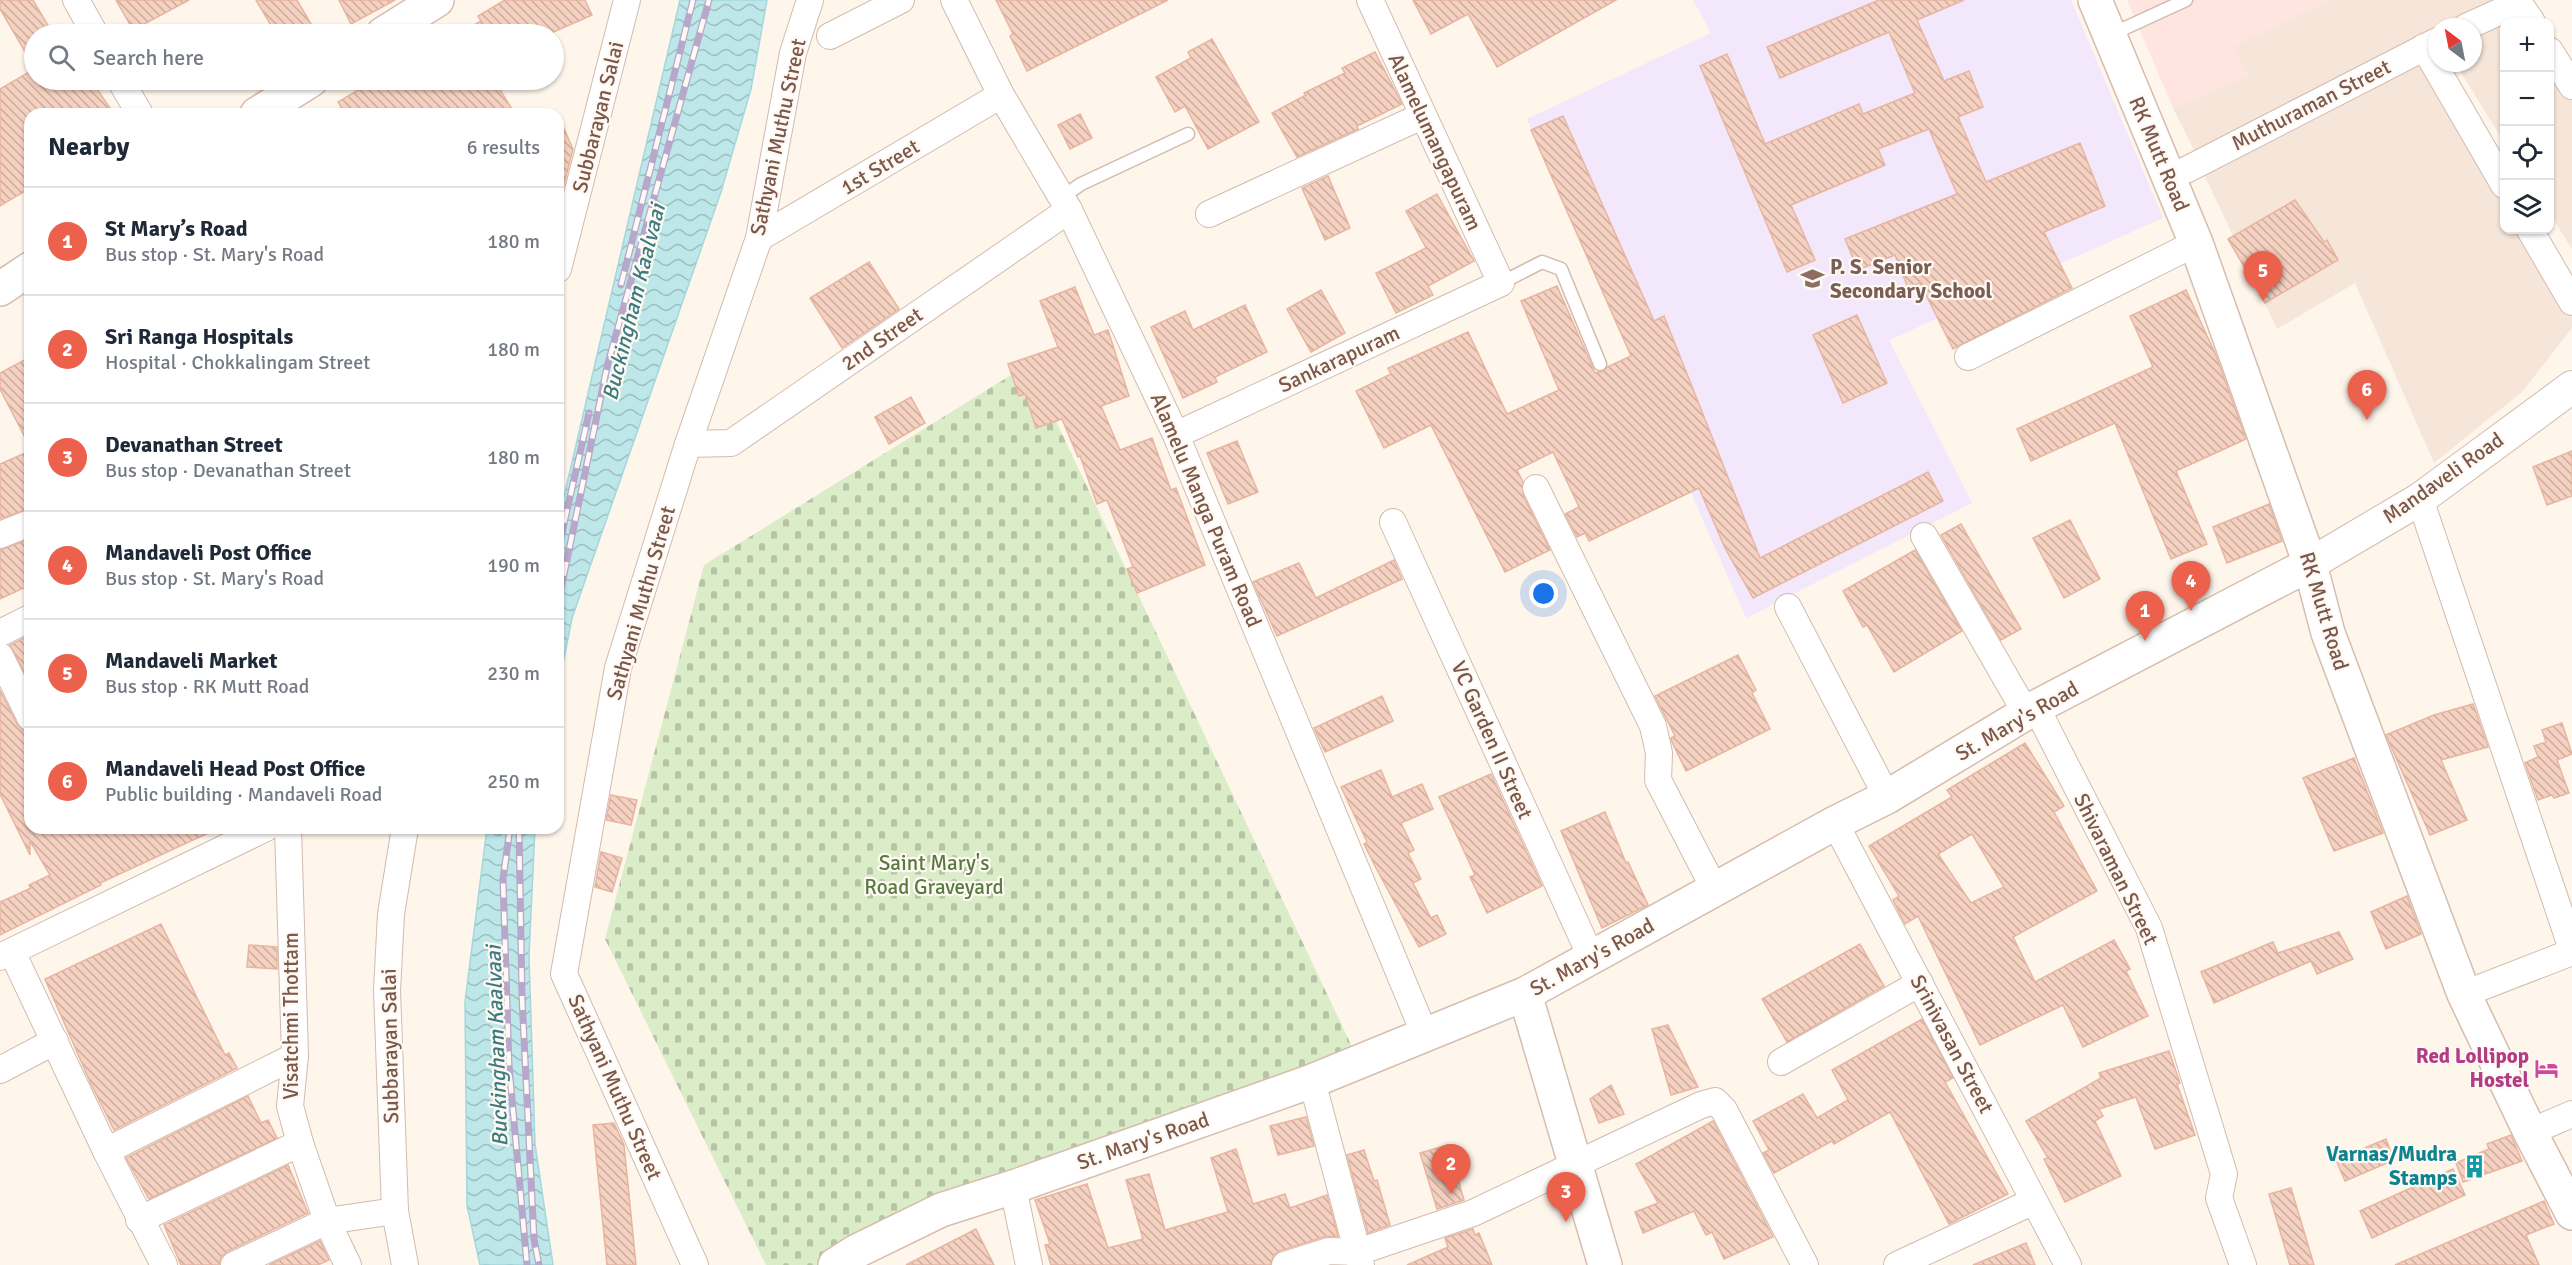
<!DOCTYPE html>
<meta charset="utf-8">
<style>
body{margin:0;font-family:Signika,sans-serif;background:#f2f2f3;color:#1f2937}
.controls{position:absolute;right:18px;top:18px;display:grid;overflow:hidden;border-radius:12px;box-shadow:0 2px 4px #0004}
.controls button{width:54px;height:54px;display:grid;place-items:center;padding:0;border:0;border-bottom:2px solid #e0e1e3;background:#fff;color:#1f2937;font:30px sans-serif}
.compass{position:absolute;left:2428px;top:18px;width:54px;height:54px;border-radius:50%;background:#fff;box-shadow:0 2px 4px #0004;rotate:328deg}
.you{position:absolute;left:1544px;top:594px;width:21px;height:21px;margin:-15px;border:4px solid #fff;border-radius:50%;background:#1a73e8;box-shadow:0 0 0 9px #1a73e833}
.badge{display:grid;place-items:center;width:39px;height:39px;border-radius:50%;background:#ec614c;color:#fff;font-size:20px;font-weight:700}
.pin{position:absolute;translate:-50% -50px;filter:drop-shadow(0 2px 3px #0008)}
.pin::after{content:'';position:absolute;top:32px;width:21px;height:18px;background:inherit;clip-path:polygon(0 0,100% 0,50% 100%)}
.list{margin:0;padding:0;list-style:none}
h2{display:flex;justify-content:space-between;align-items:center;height:78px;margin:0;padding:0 24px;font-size:26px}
h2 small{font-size:20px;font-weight:400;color:#747a83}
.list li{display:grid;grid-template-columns:39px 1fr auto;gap:18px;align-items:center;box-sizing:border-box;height:108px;padding:0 24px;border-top:2px solid #e0e1e3}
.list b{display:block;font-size:22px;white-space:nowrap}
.list p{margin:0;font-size:20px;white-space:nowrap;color:#747a83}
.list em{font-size:20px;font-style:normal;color:#747a83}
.icon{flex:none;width:33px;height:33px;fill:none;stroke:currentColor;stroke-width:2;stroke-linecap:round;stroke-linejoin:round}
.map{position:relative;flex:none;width:2572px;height:1265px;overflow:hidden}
.search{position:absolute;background:#fff;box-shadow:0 2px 4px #0004;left:24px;top:24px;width:540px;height:66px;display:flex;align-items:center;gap:15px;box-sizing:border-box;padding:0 21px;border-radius:33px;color:#747a83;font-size:22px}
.panel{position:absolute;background:#fff;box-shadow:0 2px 4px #0004;left:24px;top:108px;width:540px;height:726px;border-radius:18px}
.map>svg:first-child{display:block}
.residential{fill:#f6e6d9}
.commercial{fill:#fee5df}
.education{fill:#f2e7fb}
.cemetery{fill:url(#cemetery-stones)}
.water{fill:url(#water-waves);stroke:#a3d8dc;stroke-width:1.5}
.building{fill:url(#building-back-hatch);stroke:#e8b5a1;stroke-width:1.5;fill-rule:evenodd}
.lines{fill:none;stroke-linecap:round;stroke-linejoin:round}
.service-casing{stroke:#d2bbaf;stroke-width:15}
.minor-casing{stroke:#d2bbaf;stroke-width:28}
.tertiary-casing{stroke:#d2bbaf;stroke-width:34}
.secondary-casing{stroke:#d7bdaf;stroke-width:36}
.service{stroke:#fff;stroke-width:12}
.minor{stroke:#fff;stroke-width:26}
.tertiary{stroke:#fff;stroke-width:32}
.secondary{stroke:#fff;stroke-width:33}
.rail-casing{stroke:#b7a7ca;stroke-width:7}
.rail{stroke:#fff9f3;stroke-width:4.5;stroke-dasharray:14;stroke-linecap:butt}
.labels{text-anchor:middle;stroke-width:4.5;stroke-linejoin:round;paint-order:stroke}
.street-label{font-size:21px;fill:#7b584b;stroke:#fff9f3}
.education-label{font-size:21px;font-weight:bold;fill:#785e54;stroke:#fff9f3;text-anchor:start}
.park-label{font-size:21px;fill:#577b40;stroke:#fff9f3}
.hotel-label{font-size:21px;font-weight:bold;fill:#b23c85;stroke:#fff9f3;text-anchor:end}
.culture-label{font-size:21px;font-weight:bold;fill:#0d838f;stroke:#fff9f3;text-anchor:end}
.water-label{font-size:22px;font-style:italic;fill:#3d7c81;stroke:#fff9f3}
</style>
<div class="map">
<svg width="2572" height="1265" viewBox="0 0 2572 1265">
<defs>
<pattern id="cemetery-stones" width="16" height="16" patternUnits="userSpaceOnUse" patternTransform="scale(1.5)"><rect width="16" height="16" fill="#daedc8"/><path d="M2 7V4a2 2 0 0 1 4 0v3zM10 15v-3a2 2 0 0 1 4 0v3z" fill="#b6c3a4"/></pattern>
<pattern id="water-waves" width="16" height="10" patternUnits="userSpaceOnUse" patternTransform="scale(1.5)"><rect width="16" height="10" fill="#bde7e9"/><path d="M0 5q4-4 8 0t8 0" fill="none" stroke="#9fbebf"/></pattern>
<pattern id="building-back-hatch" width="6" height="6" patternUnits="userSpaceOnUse" patternTransform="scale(1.5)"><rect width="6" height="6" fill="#f5d1c1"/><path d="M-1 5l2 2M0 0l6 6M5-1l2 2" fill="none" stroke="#cbac9f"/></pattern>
</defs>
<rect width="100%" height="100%" fill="#fef5eb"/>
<g class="residential">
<path d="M2329,0H2497L2444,27H2437V31L2196,154L2173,108L2248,76L2233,47Z"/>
<path d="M2525,2L2538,22H2504V142L2455,63H2473V35Z"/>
<path d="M2550,40L2572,74V249L2550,214Z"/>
<path d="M2428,58L2504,188V230H2529L2572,302V328L2522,392L2434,463L2355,283L2277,329L2203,172Z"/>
</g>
<path class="commercial" d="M2127,0H2329L2234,47L2248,76L2173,108Z"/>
<path class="education" d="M1693,0H2071L2163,218L1889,340L1972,503L1746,618L1527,119L1711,33Z"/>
<path class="cemetery" d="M1029,364L1354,1051L917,1201L826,1265H766L605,939L704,565Z"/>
<g class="water">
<path d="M680,0H767L751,89L721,192L572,618L558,689V522Z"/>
<path d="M487,828H535L529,956L535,1144L553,1265H480L467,1206L465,1002Z"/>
</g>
<g class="building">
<path d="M0,0H33L53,34H34V67L0,9Z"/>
<path d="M116,0H189L133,30Z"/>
<path d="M256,0H297L317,34H276Z"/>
<path d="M339,0H395L351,24Z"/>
<path d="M505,0H585L592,15L549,34H459L481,21L478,16Z"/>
<path d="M996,0H1168L1027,71L1010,36L1013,34Z"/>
<path d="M1413,0H1616L1497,67L1468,14L1431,34Z"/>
<path d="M1879,0H1964L1917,20L1944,81L1969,71L1983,107L1958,117L1986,182L2080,143L2105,206L2044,232L2072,288L1953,349L1920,283L1908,288L1895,255L1858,270L1845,239L1957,194L1929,129L1878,149L1885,165L1791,205L1815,260L1787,272L1700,66L1727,54L1765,144L1859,104L1863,114L1915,93L1889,32L1780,78L1767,47Z"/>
<path d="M1212,39L1259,122L1208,149L1185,106L1175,112L1156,77L1191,58L1188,52Z"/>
<path d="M1375,52L1402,104L1357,126L1358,129L1297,157L1272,113L1306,95L1304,93L1345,73L1342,68Z"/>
<path d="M34,69V80H91L114,114H30V188L0,206V89Z"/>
<path d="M375,80H494L515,114H345L338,102Z"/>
<path d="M1080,114L1092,138L1070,149L1058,125Z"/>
<path d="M558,115L573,149L559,204H558Z"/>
<path d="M1563,116L1654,321L1664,316L1760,558L1928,472L1943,501L1753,598L1725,548L1699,488L1589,541L1585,533L1577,537L1565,514L1579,507L1553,452L1517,470L1523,482V495L1550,550L1505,572L1431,425L1384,448L1356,391L1391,374L1388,368L1468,332L1507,414L1559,390L1521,301L1557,286L1595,373L1604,371L1607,367L1631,356L1531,130Z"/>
<path d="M1328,176L1350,228L1325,240L1302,188Z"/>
<path d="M1437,194L1474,261L1428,286L1433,295L1396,313L1376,273L1426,248L1406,211Z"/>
<path d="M2295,200L2324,242L2327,240L2338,260L2265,303L2228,239Z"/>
<path d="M869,262L899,309L842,348L810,298Z"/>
<path d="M1075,287L1094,335L1108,330L1129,396L1101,406L1120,450L1152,438L1171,490L1176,488L1205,565L1137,593L1127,569L1133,567L1107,500L1097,504L1080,456L1078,457L1062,419L1036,428L1025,394L1019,396L1008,364L1058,347L1040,301Z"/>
<path d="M1321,290L1345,333L1311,352L1287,309Z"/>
<path d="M2186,290L2215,353L2246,439L2176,471L2207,544L2171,559L2115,423L2031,461L2017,429L2153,367L2130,316Z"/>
<path d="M1245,305L1267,352L1215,377L1217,382L1183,398L1151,327L1185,311L1193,330Z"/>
<path d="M1857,315L1887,383L1843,403L1813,335Z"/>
<path d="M30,357V447L0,389V373Z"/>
<path d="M911,397L925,423L889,444L875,417Z"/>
<path d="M1237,441L1258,492L1228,504L1207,453Z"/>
<path d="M30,451V508L0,519V464Z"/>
<path d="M2572,451V496L2547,505L2533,467Z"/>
<path d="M2269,504L2282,541L2227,563L2213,527Z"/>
<path d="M2070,520L2100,579L2064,598L2033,538Z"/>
<path d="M1961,524L2021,629L2001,640L1941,535Z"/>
<path d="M30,539V585L0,599V550Z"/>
<path d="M1915,550L1962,631L1894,672L1867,625L1863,627L1843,591Z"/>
<path d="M1394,560L1402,579L1277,636L1253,582L1299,563L1316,598Z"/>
<path d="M30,635V683L10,645Z"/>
<path d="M1738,655L1756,690L1752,693L1770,729L1686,771L1672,742L1671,738L1675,736L1655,696Z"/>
<path d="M0,690L17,724L22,730L30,732V828H219L100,883L101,885L0,935V902L31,888L29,885L50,875L30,841V855L0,794Z"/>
<path d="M1382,696L1393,721L1325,752L1314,728Z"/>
<path d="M2473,704L2488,747L2441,760L2467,820L2430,835L2386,735L2434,715Z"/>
<path d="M2562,723L2572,754L2557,760L2569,793L2554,798L2552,795L2538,800L2525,763L2538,757L2534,746L2546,742L2542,730Z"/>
<path d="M2025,743L2064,806L2054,812L2097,891L2013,937L2035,982L2114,940L2130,969L2126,971L2148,1016L2083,1047L2063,1005L1980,1045L1918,916L1905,924L1893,900L1899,896L1869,846L1952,797L1947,790ZM1972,834L2004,887L1971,903L1938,854Z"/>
<path d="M2354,758L2383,833L2334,851L2303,778Z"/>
<path d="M1381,770L1392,797L1422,784L1433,809L1401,823L1414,850L1408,853L1421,879L1413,883L1431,918L1437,915L1446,934L1419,947L1376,868L1364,844L1367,842L1341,787Z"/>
<path d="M1491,774L1542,886L1487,913L1470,877L1475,875L1439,797Z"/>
<path d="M611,795L637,800L631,825L606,820Z"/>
<path d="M1605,812L1626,863L1628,862L1648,905L1602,928L1561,831Z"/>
<path d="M601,852L622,858L612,892L595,887Z"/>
<path d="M2407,896L2421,934L2386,949L2371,912Z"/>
<path d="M161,924L225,1055L229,1053L237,1068L114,1130L91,1084L45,979Z"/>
<path d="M2339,932L2353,959L2317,974L2311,961L2214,1003L2201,972L2273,942L2278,953Z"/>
<path d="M1860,944L1884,986L1787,1042L1762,999Z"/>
<path d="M249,945L277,947V969L247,967Z"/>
<path d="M1922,1019L1953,1078L1945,1082L2008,1194L1949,1224L1890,1112L1834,1144L1832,1141L1774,1173L1763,1153L1769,1150L1753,1121L1803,1094L1817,1118L1848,1100L1832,1070Z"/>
<path d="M1668,1025L1698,1087L1671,1095L1652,1029Z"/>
<path d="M2169,1051L2180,1083L2177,1084L2195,1135L2155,1149L2136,1097L2099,1109L2103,1116L2095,1121L2121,1176L2065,1202L2044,1159L2048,1158L2026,1121L2101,1078L2099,1073Z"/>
<path d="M1611,1085L1624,1114L1599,1123L1590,1099Z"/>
<path d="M248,1096L261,1123L268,1120L277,1138L149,1199L126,1158Z"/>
<path d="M1306,1117L1314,1146L1278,1155L1270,1126Z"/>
<path d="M1713,1121L1773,1237L1724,1259L1712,1232L1706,1235L1694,1211L1643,1233L1635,1212L1658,1203L1636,1164Z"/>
<path d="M614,1123L624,1145L636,1265H607L593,1125Z"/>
<path d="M2511,1135L2522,1161L2463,1182L2456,1163L2489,1149L2487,1144Z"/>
<path d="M2386,1139L2394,1160L2345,1181L2336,1160Z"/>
<path d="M1448,1145L1464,1200L1437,1209L1420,1153Z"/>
<path d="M1236,1149L1253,1204L1285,1194L1290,1208L1327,1195L1338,1236L1324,1237L1280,1251L1274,1255L1270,1265H1051L1045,1245L1050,1244L1035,1200L1087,1184L1108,1248L1143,1239L1126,1180L1149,1174L1165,1230L1228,1212L1211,1158Z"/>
<path d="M1364,1150L1374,1181L1377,1180L1390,1225L1368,1233L1347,1155Z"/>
<path d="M288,1165L308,1213L228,1251L221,1257L219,1265H181L164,1225Z"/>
<path d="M2453,1169L2465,1195L2372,1238L2360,1211Z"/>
<path d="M2291,1188L2314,1265H2290L2269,1194Z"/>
<path d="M2544,1201L2554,1224L2526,1235L2539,1265H2395Z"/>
<path d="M976,1229L994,1265H906Z"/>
<path d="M1473,1229L1475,1235L1479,1233L1492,1265H1407L1448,1247L1445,1238Z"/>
<path d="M320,1241L329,1260L318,1265H269Z"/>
<path d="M2026,1243L2035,1265H1973Z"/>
</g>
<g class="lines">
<defs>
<g id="service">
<path d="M2110,35L2186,0"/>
<path d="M1061,198L1081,184L1188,134"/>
<path d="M1501,283L1542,262L1561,269L1600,364"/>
</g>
<g id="minor">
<path d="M76,0L95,34"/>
<path d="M954,0L1001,95L1069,210L1176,435L1425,1035"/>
<path d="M2466,27L2519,3L2532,22"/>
<path d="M830,36L901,0"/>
<path d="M2424,47L2504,185"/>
<path d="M2550,51L2572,86"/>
<path d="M120,80L140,114"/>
<path d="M2186,170L2437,41"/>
<path d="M1209,214L1422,116"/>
<path d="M2530,230L2572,302"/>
<path d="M759,238L1001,95"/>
<path d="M558,269L627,0"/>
<path d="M1968,357L2196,243"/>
<path d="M1176,435L1501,283L1370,0"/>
<path d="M688,444L731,443L1069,210"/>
<path d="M1536,488L1653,726L1659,753L1658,780L1715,890"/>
<path d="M2420,499L2572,949"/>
<path d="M1393,522L1592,959"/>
<path d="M0,535L30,523"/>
<path d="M1924,536L2026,713"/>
<path d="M1788,607L1887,797"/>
<path d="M0,633L30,618"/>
<path d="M0,656L30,717"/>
<path d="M2036,707L2149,928L2224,1174L2219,1198L2243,1265"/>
<path d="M1835,823L2068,1265"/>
<path d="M288,828L295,1056L290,1106L300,1143L327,1221L348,1265"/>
<path d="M12,952L106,1151L164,1265"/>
<path d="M0,957L266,828"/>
<path d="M2464,994L2572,952"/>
<path d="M1781,1062L1920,983"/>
<path d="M0,1070L55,1041"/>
<path d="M1312,1081L1361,1265"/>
<path d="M2530,1132L2572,1114"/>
<path d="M106,1151L295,1056"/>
<path d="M1013,1187L1029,1265"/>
<path d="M139,1220L300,1143"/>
<path d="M234,1265L327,1221L395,1211"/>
<path d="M405,1265L395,1211L387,990L391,914L405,828"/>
<path d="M695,1265L564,974L618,668L688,444L759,238L793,53L810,0"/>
<path d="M1285,1265L1329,1251L1358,1252L1473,1213L1701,1105L1715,1101L1724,1110L1805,1265"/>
<path d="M1897,1265L2034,1201"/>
</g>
<path id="tertiary" d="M2310,564L2420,499L2572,387"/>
<g id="secondary">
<path d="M2095,0L2196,243L2310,564L2328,633L2464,994L2530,1132L2572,1213"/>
<path d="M383,34L437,0"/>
<path d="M257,114L311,80"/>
<path d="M0,289L30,269"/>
<path d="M1525,994L1605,1265"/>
<path d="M835,1265L857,1251L941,1210L1013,1187L1312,1081L1525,994L1835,823L1887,797L2036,707L2310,564"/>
</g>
</defs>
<use href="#service" class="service-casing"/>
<use href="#minor" class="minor-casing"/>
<use href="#tertiary" class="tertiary-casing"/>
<use href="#secondary" class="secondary-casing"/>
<use href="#service" class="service"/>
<use href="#minor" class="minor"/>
<use href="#tertiary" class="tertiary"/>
<use href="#secondary" class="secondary"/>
<defs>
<g id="rail">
<path d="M621,285L693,0"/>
<path d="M558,550L589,413"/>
<path d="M558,603L607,367L709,0"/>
<path d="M510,828L503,879L509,1066L527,1265"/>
<path d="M519,828L522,998L534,1239L539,1265"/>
</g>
</defs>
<use href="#rail" class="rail-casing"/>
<use href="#rail" class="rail"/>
</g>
<defs>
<symbol id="school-bare" viewBox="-9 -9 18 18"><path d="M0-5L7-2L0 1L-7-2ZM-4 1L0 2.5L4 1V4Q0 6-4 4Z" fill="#8d6e63" stroke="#fff9f3" stroke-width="2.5" paint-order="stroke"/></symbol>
<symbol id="hotel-bare" viewBox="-9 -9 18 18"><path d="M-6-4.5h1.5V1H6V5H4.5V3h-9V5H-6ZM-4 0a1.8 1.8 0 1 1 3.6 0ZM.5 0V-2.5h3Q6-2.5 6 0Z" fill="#d1479c" stroke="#fff9f3" stroke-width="2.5" paint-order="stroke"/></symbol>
<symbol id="building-bare" viewBox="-9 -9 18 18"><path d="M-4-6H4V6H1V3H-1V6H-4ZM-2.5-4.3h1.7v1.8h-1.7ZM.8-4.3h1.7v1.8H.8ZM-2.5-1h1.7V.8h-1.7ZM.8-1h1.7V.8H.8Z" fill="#0f9aa8" stroke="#fff9f3" stroke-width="2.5" paint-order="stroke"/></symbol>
</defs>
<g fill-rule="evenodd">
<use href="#school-bare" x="1796" y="262" width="33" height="33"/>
<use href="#hotel-bare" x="2530" y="1052" width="33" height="33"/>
<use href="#building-bare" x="2458" y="1150" width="33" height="33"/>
</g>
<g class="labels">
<g class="street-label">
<text transform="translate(2311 105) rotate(-27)" y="7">Muthuraman Street</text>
<text transform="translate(598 117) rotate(-76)" y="7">Subbarayan Salai</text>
<text transform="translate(778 137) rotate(-78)" y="7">Sathyani Muthu Street</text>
<text transform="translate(1435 142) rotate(65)" y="7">Alamelumangapuram</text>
<text transform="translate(2159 154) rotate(67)" y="7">RK Mutt Road</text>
<text transform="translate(880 167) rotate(-31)" y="7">1st Street</text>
<text transform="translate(882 339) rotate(-35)" y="7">2nd Street</text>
<text transform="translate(1339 359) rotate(-25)" y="7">Sankarapuram</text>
<text transform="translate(2443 478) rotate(-35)" y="7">Mandaveli Road</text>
<text transform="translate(1206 510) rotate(67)" y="7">Alamelu Manga Puram Road</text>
<text transform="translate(641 603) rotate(-74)" y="7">Sathyani Muthu Street</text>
<text transform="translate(2324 611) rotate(73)" y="7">RK Mutt Road</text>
<text transform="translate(2017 721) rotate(-30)" y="7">St. Mary's Road</text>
<text transform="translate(1492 740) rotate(66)" y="7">VC Garden II Street</text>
<text transform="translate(2116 869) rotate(64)" y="7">Shivaraman Street</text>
<text transform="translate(1592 957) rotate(-29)" y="7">St. Mary's Road</text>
<text transform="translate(291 1016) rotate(-90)" y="7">Visatchmi Thottam</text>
<text transform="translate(1952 1044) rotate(62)" y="7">Srinivasan Street</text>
<text transform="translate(390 1046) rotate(-91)" y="7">Subbarayan Salai</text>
<text transform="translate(615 1087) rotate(66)" y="7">Sathyani Muthu Street</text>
<text transform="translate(1143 1141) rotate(-19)" y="7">St. Mary's Road</text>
</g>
<g class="education-label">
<text x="1830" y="274">P. S. Senior<tspan x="1830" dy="24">Secondary School</tspan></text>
</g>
<g class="park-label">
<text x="934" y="870">Saint Mary's<tspan x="934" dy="24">Road Graveyard</tspan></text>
</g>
<g class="hotel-label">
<text x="2529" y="1063">Red Lollipop<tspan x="2529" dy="24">Hostel</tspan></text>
</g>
<g class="culture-label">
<text x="2457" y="1161">Varnas/Mudra<tspan x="2457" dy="24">Stamps</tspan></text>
</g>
<g class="water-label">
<text transform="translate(633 302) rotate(-76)" y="8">Buckingham Kaalvaai</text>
<text transform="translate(496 1046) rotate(-92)" y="8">Buckingham Kaalvaai</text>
</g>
</g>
</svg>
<div class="controls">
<button>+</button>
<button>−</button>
<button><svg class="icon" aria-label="locate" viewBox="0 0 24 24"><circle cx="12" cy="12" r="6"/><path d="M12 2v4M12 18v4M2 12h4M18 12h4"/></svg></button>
<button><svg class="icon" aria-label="layers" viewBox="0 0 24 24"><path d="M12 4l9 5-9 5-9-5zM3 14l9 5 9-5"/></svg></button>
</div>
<svg class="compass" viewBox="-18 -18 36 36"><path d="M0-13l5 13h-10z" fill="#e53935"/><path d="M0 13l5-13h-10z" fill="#747a83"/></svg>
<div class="you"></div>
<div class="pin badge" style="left:2145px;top:641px">1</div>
<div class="pin badge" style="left:1451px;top:1194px">2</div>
<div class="pin badge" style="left:1566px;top:1222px">3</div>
<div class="pin badge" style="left:2191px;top:611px">4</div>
<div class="pin badge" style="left:2263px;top:301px">5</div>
<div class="pin badge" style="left:2367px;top:420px">6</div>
<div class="search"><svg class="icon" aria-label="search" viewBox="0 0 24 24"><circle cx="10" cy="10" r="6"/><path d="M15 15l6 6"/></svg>Search here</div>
<section class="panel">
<h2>Nearby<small>6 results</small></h2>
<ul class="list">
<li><span class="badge">1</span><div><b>St Mary’s Road</b><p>Bus stop · St. Mary's Road</p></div><em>180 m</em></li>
<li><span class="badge">2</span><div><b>Sri Ranga Hospitals</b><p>Hospital · Chokkalingam Street</p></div><em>180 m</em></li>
<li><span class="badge">3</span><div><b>Devanathan Street</b><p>Bus stop · Devanathan Street</p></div><em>180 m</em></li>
<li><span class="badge">4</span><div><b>Mandaveli Post Office</b><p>Bus stop · St. Mary's Road</p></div><em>190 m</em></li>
<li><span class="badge">5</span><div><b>Mandaveli Market</b><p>Bus stop · RK Mutt Road</p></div><em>230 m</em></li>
<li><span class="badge">6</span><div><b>Mandaveli Head Post Office</b><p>Public building · Mandaveli Road</p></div><em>250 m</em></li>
</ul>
</section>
</div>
